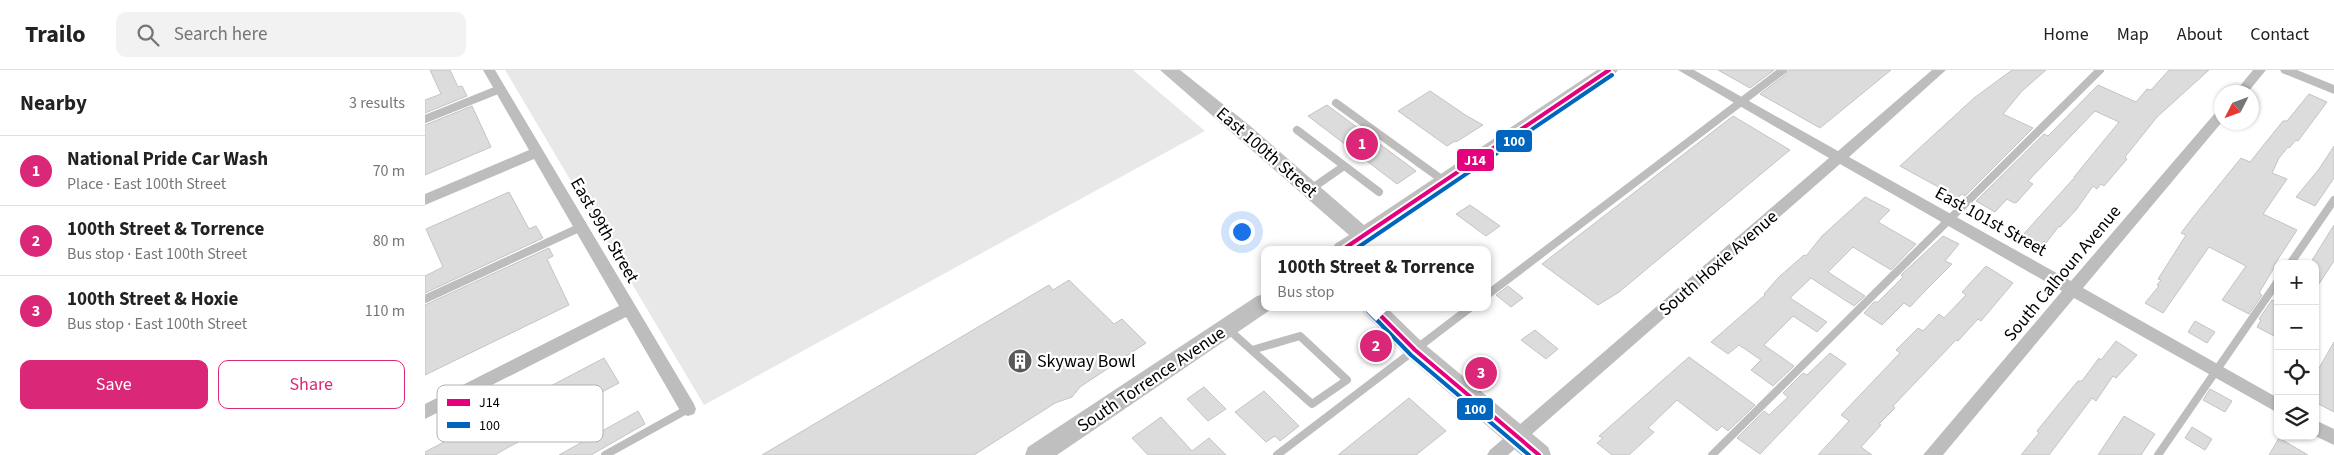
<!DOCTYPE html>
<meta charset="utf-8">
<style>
body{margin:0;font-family:"Source Sans 3",sans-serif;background:#f2f2f2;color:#222}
.controls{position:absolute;right:15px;bottom:15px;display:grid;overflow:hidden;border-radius:10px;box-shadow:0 1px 4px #0004}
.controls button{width:45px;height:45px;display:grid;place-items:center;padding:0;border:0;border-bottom:1px solid #e0e0e0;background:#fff;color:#222;font:25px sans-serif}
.compass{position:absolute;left:1789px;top:15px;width:45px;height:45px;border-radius:50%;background:#fff;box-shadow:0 1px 4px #0004;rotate:228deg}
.you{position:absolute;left:816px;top:161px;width:18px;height:18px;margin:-12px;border:4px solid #fff;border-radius:50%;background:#1a73e8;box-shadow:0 0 0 8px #1a73e833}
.badge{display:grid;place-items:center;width:32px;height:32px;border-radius:50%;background:#db2777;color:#fff;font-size:16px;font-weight:700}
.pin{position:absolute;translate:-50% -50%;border:2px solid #fff;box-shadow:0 1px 5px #0006}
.popup{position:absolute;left:836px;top:176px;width:230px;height:65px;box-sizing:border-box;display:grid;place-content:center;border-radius:10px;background:#fff;filter:drop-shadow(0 1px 4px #0005);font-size:16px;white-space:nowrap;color:#767676}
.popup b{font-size:19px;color:#222}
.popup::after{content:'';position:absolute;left:50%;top:100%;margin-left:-10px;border:10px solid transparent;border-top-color:#fff}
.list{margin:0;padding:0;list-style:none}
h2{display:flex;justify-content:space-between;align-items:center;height:65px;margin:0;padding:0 20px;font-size:21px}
h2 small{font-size:16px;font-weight:400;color:#767676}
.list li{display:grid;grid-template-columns:32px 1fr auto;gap:15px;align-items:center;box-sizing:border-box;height:70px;padding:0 20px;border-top:1px solid #e0e0e0}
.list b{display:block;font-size:19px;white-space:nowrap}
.list p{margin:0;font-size:16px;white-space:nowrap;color:#767676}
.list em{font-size:16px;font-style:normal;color:#767676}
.actions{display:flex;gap:10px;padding:15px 20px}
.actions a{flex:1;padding:11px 0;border:1px solid #db2777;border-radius:10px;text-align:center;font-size:18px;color:#db2777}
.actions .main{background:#db2777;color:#fff}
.icon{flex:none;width:28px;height:28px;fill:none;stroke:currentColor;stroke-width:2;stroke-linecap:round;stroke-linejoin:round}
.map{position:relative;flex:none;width:1909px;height:385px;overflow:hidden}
header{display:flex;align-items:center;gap:30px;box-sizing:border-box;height:70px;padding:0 25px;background:#fff;border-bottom:1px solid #e0e0e0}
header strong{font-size:24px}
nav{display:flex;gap:28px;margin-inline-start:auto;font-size:18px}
.search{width:350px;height:45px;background:#f2f2f2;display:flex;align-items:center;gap:12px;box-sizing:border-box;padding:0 18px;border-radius:10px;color:#767676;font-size:19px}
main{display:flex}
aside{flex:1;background:#fff}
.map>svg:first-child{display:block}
.green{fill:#e8e8e8}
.building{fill:#dcdcdc;stroke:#c4c4c4}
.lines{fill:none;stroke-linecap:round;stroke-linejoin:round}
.service{stroke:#bdbdbd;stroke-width:8}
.minor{fill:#bdbdbd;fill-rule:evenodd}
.secondary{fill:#bfbfbf;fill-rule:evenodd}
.bus-1-casing{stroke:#fff;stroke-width:8}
.bus-2-casing{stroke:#fff;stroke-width:8}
.bus-1{stroke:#e5007d;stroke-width:4}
.bus-2{stroke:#0065bd;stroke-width:4}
.labels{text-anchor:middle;stroke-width:4.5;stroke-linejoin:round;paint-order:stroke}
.street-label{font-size:18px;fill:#000;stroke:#fff}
.poi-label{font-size:18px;fill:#000;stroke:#fff;text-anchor:start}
.key{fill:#fff;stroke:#b2b2b2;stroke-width:1}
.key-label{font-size:14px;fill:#000}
.line-badge{stroke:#fff;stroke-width:2}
.badge-label{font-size:14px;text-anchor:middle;font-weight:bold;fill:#fff}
</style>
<header>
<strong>Trailo</strong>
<div class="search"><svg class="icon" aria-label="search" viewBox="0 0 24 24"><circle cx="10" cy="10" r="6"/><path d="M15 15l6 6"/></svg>Search here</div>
<nav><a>Home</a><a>Map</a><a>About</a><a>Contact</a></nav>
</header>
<main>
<aside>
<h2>Nearby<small>3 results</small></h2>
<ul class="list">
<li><span class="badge">1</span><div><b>National Pride Car Wash</b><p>Place · East 100th Street</p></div><em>70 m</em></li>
<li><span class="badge">2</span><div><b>100th Street &amp; Torrence</b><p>Bus stop · East 100th Street</p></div><em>80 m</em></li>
<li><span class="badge">3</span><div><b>100th Street &amp; Hoxie</b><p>Bus stop · East 100th Street</p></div><em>110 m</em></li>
</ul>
<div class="actions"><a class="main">Save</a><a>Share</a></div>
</aside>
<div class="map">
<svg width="1909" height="385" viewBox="0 0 1909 385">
<rect width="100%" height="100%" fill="#fff"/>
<path class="green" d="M80,0H708L780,61L279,335Z"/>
<g class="building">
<path d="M5,0H25L33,17L37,16L42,26L0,43V30L16,24Z"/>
<path d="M1293,0H1349L1325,18Z"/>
<path d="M1364,0H1466L1395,58L1335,24L1361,4Z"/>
<path d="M1587,0H1621L1597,21L1578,44L1608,58L1540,126L1537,124L1529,131L1514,123L1517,119L1475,96L1549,28Z"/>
<path d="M1744,0H1784L1732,47L1700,87L1702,89L1679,116L1676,114L1672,119L1668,116L1651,140L1635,157L1634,156L1621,173L1619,171L1614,176L1596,167L1650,107H1649L1694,52L1670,41L1603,111L1608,114L1592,132L1589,133L1582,129L1570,142L1551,131L1619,64L1623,66L1673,15L1711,32L1722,19L1726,20Z"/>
<path d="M1005,21L1042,46L1058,55L1031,72L1030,71L1022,76L973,41Z"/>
<path d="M1884,24L1902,32L1873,71L1871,70L1864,78L1863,77L1854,88L1847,103L1862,109L1838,144L1872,160L1848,197L1849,198L1834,223L1837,225L1824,244L1797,230L1821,196L1784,177L1738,243L1720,233L1734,216L1732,215L1736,210L1733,209L1761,165L1756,163L1769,146L1816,88L1825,92L1858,51H1862Z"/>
<path d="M902,35L991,101L972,114L883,46Z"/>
<path d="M47,36L66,77L0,105V55Z"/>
<path d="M1308,46L1365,80L1194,222L1173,235L1117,194Z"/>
<path d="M1909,76V108L1890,136L1871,127L1894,99Z"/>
<path d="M84,122L104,159L111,156L118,168L0,223V206L18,197L1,159Z"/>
<path d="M1440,127L1465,140L1453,152L1491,174L1466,200L1428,177L1403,202L1440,226L1429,236L1386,208L1365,228L1402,252L1392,262L1368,246L1339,275L1369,296L1348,316L1326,300L1336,290L1314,275L1303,284L1286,272L1340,225L1339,224L1354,207L1379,185L1381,186L1397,166Z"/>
<path d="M1045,135L1075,156L1061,166L1031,144Z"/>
<path d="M1909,155V191L1890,220V194L1886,192Z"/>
<path d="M1518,166L1534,174L1520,191L1527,194L1501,220L1485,237L1479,233L1457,255L1439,243L1449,232H1453L1478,207L1476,205Z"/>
<path d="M124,178L128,186L122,189L144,235L0,305V235Z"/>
<path d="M1561,196L1588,213L1556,251L1553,249L1533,271L1531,270L1468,336L1470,338L1454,354L1456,355L1436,377L1447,385H1393L1424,351L1416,345L1475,283L1471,280L1493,258L1498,261L1514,244L1519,248L1541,225L1537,222Z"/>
<path d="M644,210L689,254L697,249L721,273L655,317L647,327L630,333L549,385H337L624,215L628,220Z"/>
<path d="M1083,216L1098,228L1086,237L1071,225Z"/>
<path d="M1847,230L1853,233V268L1832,257L1836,250L1834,249Z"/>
<path d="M1770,251L1790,262L1782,273L1763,262Z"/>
<path d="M1110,260L1133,279L1121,289L1096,270Z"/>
<path d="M1691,271L1712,285L1691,308L1688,306L1671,331L1667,328L1624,385H1596L1614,363L1612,361L1633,335L1653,311H1657L1674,288L1676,290Z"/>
<path d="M1909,272V342L1890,332V305Z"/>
<path d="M1405,283L1421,294L1335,384L1312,368L1339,341L1344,345L1363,327L1358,323L1378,303L1382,305Z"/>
<path d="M1264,287L1330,335L1303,361L1297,356L1292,361L1252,330L1223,358L1229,362L1204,385H1187L1172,373L1178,368L1174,366Z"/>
<path d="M179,288L194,313L156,333L157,335L139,345L140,347L82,378L70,385H0V382Z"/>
<path d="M779,317L801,339L783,351L762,329Z"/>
<path d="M1785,319L1807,331L1800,342L1778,330Z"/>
<path d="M839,321L874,356L855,371L850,366L841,372L810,342Z"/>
<path d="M984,328L1021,361L991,385H913Z"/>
<path d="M213,341L220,354L166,385H134Z"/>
<path d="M1699,346L1730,364L1716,385H1673Z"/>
<path d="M736,347L767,381L784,368L801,385H723L707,368Z"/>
<path d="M1767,357L1787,369L1780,380L1760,368Z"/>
<path d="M1854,368L1883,385H1844Z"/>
</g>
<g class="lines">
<g class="service">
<path d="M911,33L1019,111"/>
<path d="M0,49L75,19"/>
<path d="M872,60L954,122"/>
<path d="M886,119L919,96"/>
<path d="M1865,194L1909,130"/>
<path d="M1062,225L1358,0"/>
<path d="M0,229L156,157"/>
<path d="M803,259L887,334L922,310L875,266L827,280"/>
<path d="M180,385L263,339"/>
<path d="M852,385L1046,237"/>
<path d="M1287,385L1675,0"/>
<path d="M1733,385L1853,211"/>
</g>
<g class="minor">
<path d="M58,0H70L269,334L271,339L269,344L263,346L257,344L201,247L0,349V334L194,236L109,89L0,135V124L104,80Z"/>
<path d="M1253,0H1269L1413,81L1507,0H1521L1424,87L1646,211L1791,42L1796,41L1797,52L1658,218L1853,328V343L1649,228L1518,385H1498L1637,221L1415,94L1083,385H1062L1065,380L1404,88Z"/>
<path d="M1828,0H1841L1823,22H1810Z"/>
<path d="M1855,0H1872L1909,15V24L1857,3Z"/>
<path d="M1890,350L1909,359V375L1890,366Z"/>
</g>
<g class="secondary">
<path d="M735,0H755L824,55L939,155L1172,0H1193L1190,4L933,180H907L910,174L924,165Z"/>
<path d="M840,224V237L848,238L632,385H600L603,377L832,226Z"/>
<path d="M936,237H961L998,273L1123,377L1126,385H1096L982,287L939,243Z"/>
</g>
<defs>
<g id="bus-1">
<path d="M917,180L1184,0"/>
<path d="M947,237L990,280L1114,385"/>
</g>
<g id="bus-2">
<path d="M929,180L1187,5"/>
<path d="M943,241L986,285L1104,385"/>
</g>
</defs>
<use href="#bus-1" class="bus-1-casing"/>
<use href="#bus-2" class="bus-2-casing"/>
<use href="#bus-1" class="bus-1"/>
<use href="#bus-2" class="bus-2"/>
</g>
<defs>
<symbol id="building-disc" viewBox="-11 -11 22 22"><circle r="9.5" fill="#595959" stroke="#fff"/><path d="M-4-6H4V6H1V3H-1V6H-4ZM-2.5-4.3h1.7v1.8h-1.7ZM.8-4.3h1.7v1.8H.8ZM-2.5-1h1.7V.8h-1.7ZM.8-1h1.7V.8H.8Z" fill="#fff"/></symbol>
</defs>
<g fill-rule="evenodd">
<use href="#building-disc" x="581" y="277" width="28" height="28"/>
</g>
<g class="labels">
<g class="street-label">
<text transform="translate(842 82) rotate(41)" y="6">East 100th Street</text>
<text transform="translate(1566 151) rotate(29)" y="6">East 101st Street</text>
<text transform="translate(180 160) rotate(60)" y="6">East 99th Street</text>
<text transform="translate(1293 193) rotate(-41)" y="6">South Hoxie Avenue</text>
<text transform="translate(1637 203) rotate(-50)" y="6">South Calhoun Avenue</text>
<text transform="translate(726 309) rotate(-34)" y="6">South Torrence Avenue</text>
</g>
<g class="poi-label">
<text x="612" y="297">Skyway Bowl</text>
</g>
</g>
<rect x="12" y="315" width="166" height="57" rx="8" class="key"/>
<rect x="22" y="329" width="23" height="7" fill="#e5007d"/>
<rect x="22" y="352" width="23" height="6" fill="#0065bd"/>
<g class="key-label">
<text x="54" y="337">J14</text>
<text x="54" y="360">100</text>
</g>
<g class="line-badge">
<rect x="1070" y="59" width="38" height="24" rx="5" fill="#0065bd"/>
<rect x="1031" y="78" width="39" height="24" rx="5" fill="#e5007d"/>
<rect x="1031" y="327" width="38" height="24" rx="5" fill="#0065bd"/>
</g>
<g class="badge-label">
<text x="1089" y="76">100</text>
<text x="1050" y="95">J14</text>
<text x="1050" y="344">100</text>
</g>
</svg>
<div class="controls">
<button>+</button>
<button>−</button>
<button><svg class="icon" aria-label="locate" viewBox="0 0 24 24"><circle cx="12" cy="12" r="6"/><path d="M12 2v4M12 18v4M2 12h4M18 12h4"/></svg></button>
<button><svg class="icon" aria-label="layers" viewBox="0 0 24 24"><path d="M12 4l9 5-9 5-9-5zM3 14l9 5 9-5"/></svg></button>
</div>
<svg class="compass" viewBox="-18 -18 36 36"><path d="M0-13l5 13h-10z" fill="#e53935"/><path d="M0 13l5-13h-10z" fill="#767676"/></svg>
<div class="you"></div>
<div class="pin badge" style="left:937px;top:74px">1</div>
<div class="pin badge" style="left:951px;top:276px">2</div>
<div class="popup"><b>100th Street &amp; Torrence</b>Bus stop</div>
<div class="pin badge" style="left:1056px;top:303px">3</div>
</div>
</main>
